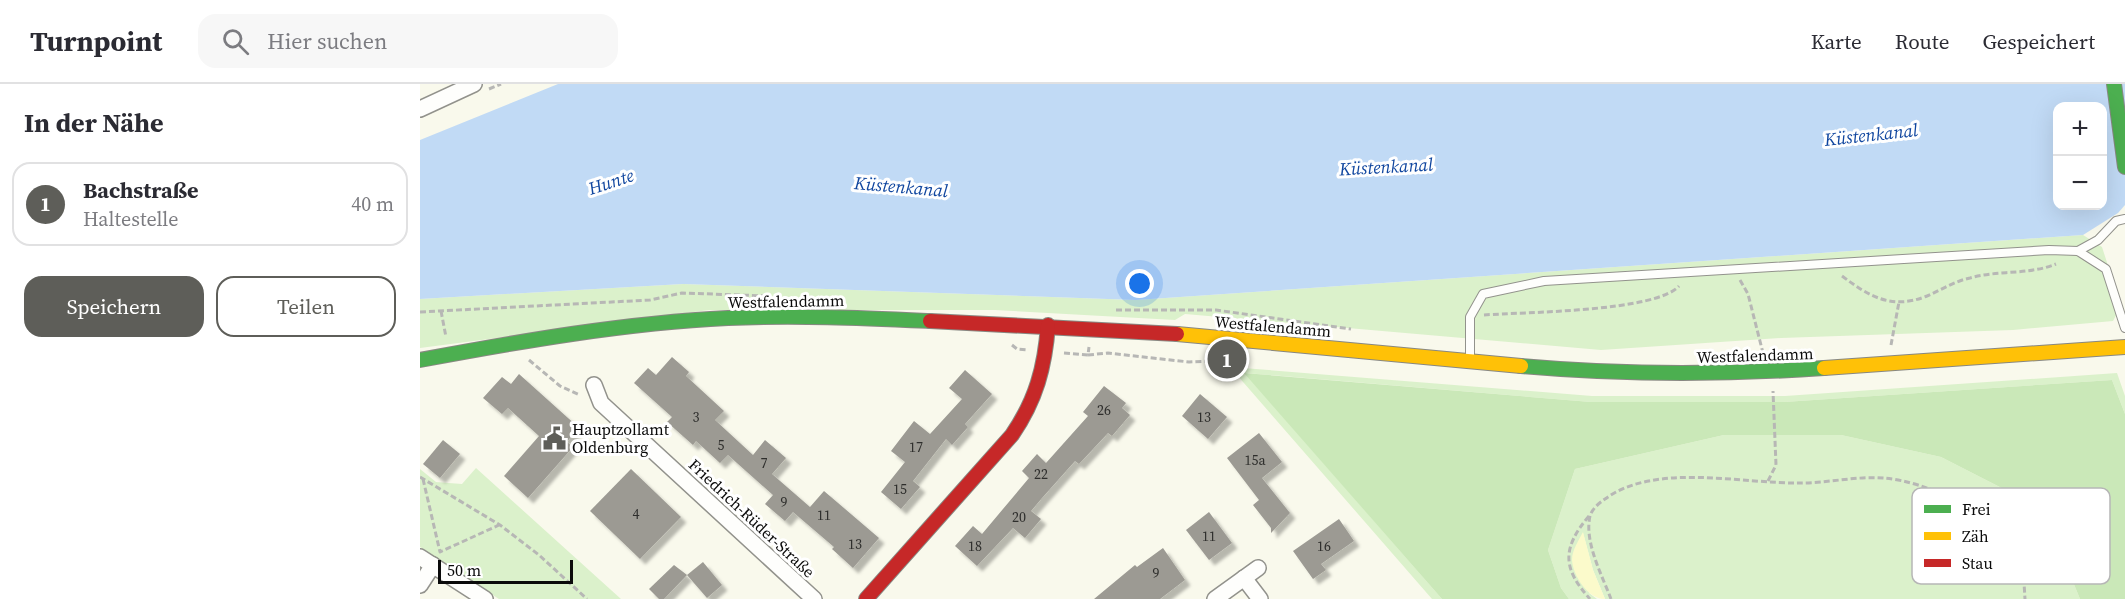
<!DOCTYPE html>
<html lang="de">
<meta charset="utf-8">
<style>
body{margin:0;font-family:"Source Serif 4",serif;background:#f7f7f7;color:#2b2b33}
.controls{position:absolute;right:18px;top:18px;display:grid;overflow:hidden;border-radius:12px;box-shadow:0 6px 24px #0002}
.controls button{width:54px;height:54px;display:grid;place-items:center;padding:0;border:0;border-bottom:2px solid #e1e1e2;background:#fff;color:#2b2b33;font:30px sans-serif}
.scale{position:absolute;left:18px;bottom:15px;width:135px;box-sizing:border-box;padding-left:6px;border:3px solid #0a0a0a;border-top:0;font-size:16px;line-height:21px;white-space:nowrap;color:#0a0a0a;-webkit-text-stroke:4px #fff;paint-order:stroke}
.you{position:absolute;left:720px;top:200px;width:21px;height:21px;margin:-15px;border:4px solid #fff;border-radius:50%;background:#1a73e8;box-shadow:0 0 0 9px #1a73e833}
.badge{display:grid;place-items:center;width:39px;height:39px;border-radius:50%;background:#5e5e59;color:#fff;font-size:20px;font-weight:700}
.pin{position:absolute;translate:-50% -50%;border:3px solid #fff;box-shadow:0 2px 6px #0006}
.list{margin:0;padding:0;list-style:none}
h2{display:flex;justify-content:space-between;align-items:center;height:78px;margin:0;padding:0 24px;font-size:26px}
h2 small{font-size:20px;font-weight:400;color:#7c7c81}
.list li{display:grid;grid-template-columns:39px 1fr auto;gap:18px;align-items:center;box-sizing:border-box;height:84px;margin:0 12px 12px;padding:0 12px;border:2px solid #e1e1e2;border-radius:18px}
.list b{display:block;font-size:22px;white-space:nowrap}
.list p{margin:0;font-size:20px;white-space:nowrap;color:#7c7c81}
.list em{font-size:20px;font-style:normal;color:#7c7c81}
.actions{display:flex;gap:12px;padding:18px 24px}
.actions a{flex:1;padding:14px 0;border:2px solid #5e5e59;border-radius:18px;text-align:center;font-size:21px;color:#5e5e59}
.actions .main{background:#5e5e59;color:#fff}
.icon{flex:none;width:33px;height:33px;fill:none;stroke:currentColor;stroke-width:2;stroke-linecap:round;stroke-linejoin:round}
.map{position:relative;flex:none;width:1705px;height:515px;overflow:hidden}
header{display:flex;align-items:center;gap:36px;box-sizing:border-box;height:84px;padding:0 30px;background:#fff;border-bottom:2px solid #e1e1e2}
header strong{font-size:28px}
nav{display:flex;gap:33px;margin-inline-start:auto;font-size:21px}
.search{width:420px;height:54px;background:#f7f7f7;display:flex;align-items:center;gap:15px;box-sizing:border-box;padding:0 21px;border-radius:18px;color:#7c7c81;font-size:22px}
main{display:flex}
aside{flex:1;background:#fff}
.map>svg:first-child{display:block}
.green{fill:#dbf1cb}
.forest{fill:#cae8b8}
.sand{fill:#fbfacb}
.water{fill:#c1daf5;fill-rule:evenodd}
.building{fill:#9c9a93;filter:url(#shadow)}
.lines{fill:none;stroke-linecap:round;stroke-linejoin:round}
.lane-casing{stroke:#92928c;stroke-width:10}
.street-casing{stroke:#92928c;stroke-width:18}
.fast-casing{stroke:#888882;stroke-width:16}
.slow-casing{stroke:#888882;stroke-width:16}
.jam-casing{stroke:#888882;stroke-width:16}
.path{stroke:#b7b7b5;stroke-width:3;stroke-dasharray:6 3;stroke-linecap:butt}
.lane{stroke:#fefefc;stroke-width:8}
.street{stroke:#fefefc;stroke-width:15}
.fast{stroke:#4caf50;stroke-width:14}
.slow{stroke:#ffc107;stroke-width:14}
.jam{stroke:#c62828;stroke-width:14}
.labels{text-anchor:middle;stroke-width:6;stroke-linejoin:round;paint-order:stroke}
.number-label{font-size:14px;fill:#2e2e2c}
.street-label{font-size:16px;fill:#0a0a0a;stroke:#fff}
.poi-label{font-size:16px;fill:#0a0a0a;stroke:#fff;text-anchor:start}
.water-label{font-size:18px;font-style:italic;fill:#10469f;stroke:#fff}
.key{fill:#fff;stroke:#b6b6b6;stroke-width:1.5}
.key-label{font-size:16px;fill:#0a0a0a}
</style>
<header>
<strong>Turnpoint</strong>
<div class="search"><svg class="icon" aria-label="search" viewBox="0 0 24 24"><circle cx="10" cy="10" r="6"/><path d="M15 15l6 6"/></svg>Hier suchen</div>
<nav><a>Karte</a><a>Route</a><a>Gespeichert</a></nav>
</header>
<main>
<aside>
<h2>In der Nähe<small></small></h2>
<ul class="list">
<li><span class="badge">1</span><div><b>Bachstraße</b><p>Haltestelle</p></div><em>40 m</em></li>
</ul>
<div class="actions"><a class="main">Speichern</a><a>Teilen</a></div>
</aside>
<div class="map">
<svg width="1705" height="515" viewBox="0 0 1705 515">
<defs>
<filter id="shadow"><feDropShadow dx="5.5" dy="5.5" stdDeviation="1.5" flood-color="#0004"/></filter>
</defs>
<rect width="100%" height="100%" fill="#f9f9ec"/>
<g class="green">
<path d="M1663,151L1682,163L1701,222L1693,237L1593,246L1361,254L1181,266L765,230L755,236L575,226H289L0,264V215L263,200L716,216Z"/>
<path d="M810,283L1172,312H1365L1697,289L1705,312V330L1692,296L1364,318H1171L825,289L1022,515H1012Z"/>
<path d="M1304,351H1421L1521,373L1623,425L1660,515H1185L1173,486L1163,449L1169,509L1177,515H1149L1141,504L1128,466L1155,385Z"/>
<path d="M56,384L201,515H79L0,463V385L16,398L42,400Z"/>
</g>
<path class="forest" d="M824,289L1171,318H1364L1692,296L1705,330V515H1660L1623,425L1521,373L1421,351H1304L1155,385L1128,466L1141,504L1149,515H1022Z"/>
<path class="sand" d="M1163,448L1173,486L1185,515C1168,515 1153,492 1152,476C1152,466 1159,456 1163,448Z"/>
<path class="water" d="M138,0H1705V121L1698,129L1663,151L716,216L263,200L0,215V56ZM1638,22H1682V122H1638Z"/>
<g class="building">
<path d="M252,273L269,288L266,292L304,327L295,336L333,371L345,356L366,374L352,390L390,423L404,407L459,454L433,484L412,465L414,463L373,428L365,437L345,420L353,411L308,371L300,379L276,357L273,361L247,338L252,333L214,299L228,284L236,291Z"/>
<path d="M545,286L572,310L545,340L548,343L532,361L526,355L493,397L500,403L481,425L461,408L485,378L471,367L494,337L510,350L542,315L529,304Z"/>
<path d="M99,290L158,343L147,358L153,363L108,414L84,392L119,352L88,324L82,330L63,314L82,293L91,300Z"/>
<path d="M684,302L706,319L702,324L710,331L692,352L688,349L659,380L655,377L622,414L611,427L621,435L605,454L593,444L557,482L535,462L553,442L562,450L609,394L602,387L617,370L626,379L668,332L663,328Z"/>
<path d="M780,310L807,333L788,355L762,332Z"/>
<path d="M839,349L862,378L842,394L870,429L851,449V444L833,421L839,416L807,374Z"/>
<path d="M23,356L40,370L20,394L3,380Z"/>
<path d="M211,385L261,433L220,475L170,427Z"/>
<path d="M789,428L812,459L789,476L766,446Z"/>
<path d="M919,435L934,457L901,480L906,486L893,495L873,467Z"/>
<path d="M743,464L765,496L740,515H674L715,481L717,483Z"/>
<path d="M283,478L302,501L287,514L267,491Z"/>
<path d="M254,481L267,491L244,515H239L229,505Z"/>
</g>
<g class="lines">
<defs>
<g id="lane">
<path d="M1658,167L1678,156L1696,137L1705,135"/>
<path d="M1050,274V233L1063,210L1124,197L1629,166L1658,167L1686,185L1705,244"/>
</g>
<g id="street">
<path d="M0,25L54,0"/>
<path d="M174,301L181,319L394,515"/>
<path d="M0,473L65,515"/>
<path d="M824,494L840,515"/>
<path d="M0,501L13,481"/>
<path d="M795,515L838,484"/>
</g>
<g id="fast">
<path d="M1694,0L1705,83"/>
<path d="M0,276C102,257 205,239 308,234C376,231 442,234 510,237"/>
<path d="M1101,282C1202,291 1303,291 1404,284"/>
</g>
<g id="slow">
<path d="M757,250L1101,282"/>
<path d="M1404,284L1705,263"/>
</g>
<g id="jam">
<path d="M510,237L757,250"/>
<path d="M446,515L592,351C616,316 625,283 628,241"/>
</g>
</defs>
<use href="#lane" class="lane-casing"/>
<use href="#street" class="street-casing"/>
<use href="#fast" class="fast-casing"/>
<use href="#slow" class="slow-casing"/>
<use href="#jam" class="jam-casing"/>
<g class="path">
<path d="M69,5L81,0"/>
<path d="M1422,192C1450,213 1472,226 1507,212C1521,206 1535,197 1550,194C1578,186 1609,191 1636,180"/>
<path d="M1320,196L1328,210L1343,269"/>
<path d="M696,226H796L931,245"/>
<path d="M21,227L26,253"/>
<path d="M0,228L230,216L262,209L348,212"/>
<path d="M1064,231C1103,228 1236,228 1259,202"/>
<path d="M592,261L597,265L608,266"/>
<path d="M1471,261L1479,218"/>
<path d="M644,269L668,271L669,263"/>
<path d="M668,271L688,269L769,278L813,276"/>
<path d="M109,276L140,302L160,311"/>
<path d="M0,393L80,441L119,471L167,515"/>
<path d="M3,395L20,468L79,441"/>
<path d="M1348,397L1356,381L1353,307"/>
<path d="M1169,432C1142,464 1142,484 1170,515"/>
<path d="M1191,515C1182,491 1164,458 1170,432C1172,425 1179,419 1185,415C1235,378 1322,400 1381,399C1408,399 1436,392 1463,394C1507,397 1576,430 1597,470C1604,484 1604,500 1605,515"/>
</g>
<use href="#lane" class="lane"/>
<use href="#street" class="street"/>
<use href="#fast" class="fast"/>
<use href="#slow" class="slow"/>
<use href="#jam" class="jam"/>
</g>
<defs>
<symbol id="civic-bare" viewBox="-9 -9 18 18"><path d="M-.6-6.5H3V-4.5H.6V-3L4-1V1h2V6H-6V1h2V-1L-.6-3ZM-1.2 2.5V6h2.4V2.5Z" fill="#5e5e59" stroke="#fff" stroke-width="2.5" paint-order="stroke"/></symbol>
</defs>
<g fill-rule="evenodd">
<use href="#civic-bare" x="118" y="338" width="33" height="33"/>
</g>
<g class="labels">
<g class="number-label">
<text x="684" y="331">26</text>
<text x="276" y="338">3</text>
<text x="784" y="338">13</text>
<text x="301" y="366">5</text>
<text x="496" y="368">17</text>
<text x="835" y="381">15a</text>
<text x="344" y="384">7</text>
<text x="621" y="395">22</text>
<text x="480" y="410">15</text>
<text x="364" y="423">9</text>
<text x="216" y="435">4</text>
<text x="404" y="436">11</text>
<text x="599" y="438">20</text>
<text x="789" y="457">11</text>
<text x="435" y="465">13</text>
<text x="555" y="467">18</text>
<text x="904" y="467">16</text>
<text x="736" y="494">9</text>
</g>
<g class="street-label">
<text transform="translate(366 217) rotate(-1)" y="6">Westfalendamm</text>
<text transform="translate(853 242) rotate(5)" y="6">Westfalendamm</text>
<text transform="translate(1335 271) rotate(-2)" y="6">Westfalendamm</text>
<text transform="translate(332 434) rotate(43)" y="6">Friedrich-Rüder-Straße</text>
</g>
<g class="poi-label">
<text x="152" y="351">Hauptzollamt<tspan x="152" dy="18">Oldenburg</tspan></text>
</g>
<g class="water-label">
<text transform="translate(1451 51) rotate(-6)" y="6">Küstenkanal</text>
<text transform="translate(966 83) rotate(-3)" y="6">Küstenkanal</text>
<text transform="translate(191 98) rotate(-18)" y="6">Hunte</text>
<text transform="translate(481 103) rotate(5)" y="6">Küstenkanal</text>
</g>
</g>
<rect x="1492" y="404" width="198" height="96" rx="9" class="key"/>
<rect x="1504" y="421" width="27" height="8" fill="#4caf50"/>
<rect x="1504" y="448" width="27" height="8" fill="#ffc107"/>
<rect x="1504" y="475" width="27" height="8" fill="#c62828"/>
<g class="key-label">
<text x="1542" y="431">Frei</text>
<text x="1542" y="458">Zäh</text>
<text x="1542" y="485">Stau</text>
</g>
</svg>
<div class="controls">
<button>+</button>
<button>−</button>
</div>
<div class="scale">50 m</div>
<div class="you"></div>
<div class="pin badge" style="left:807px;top:275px">1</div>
</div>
</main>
